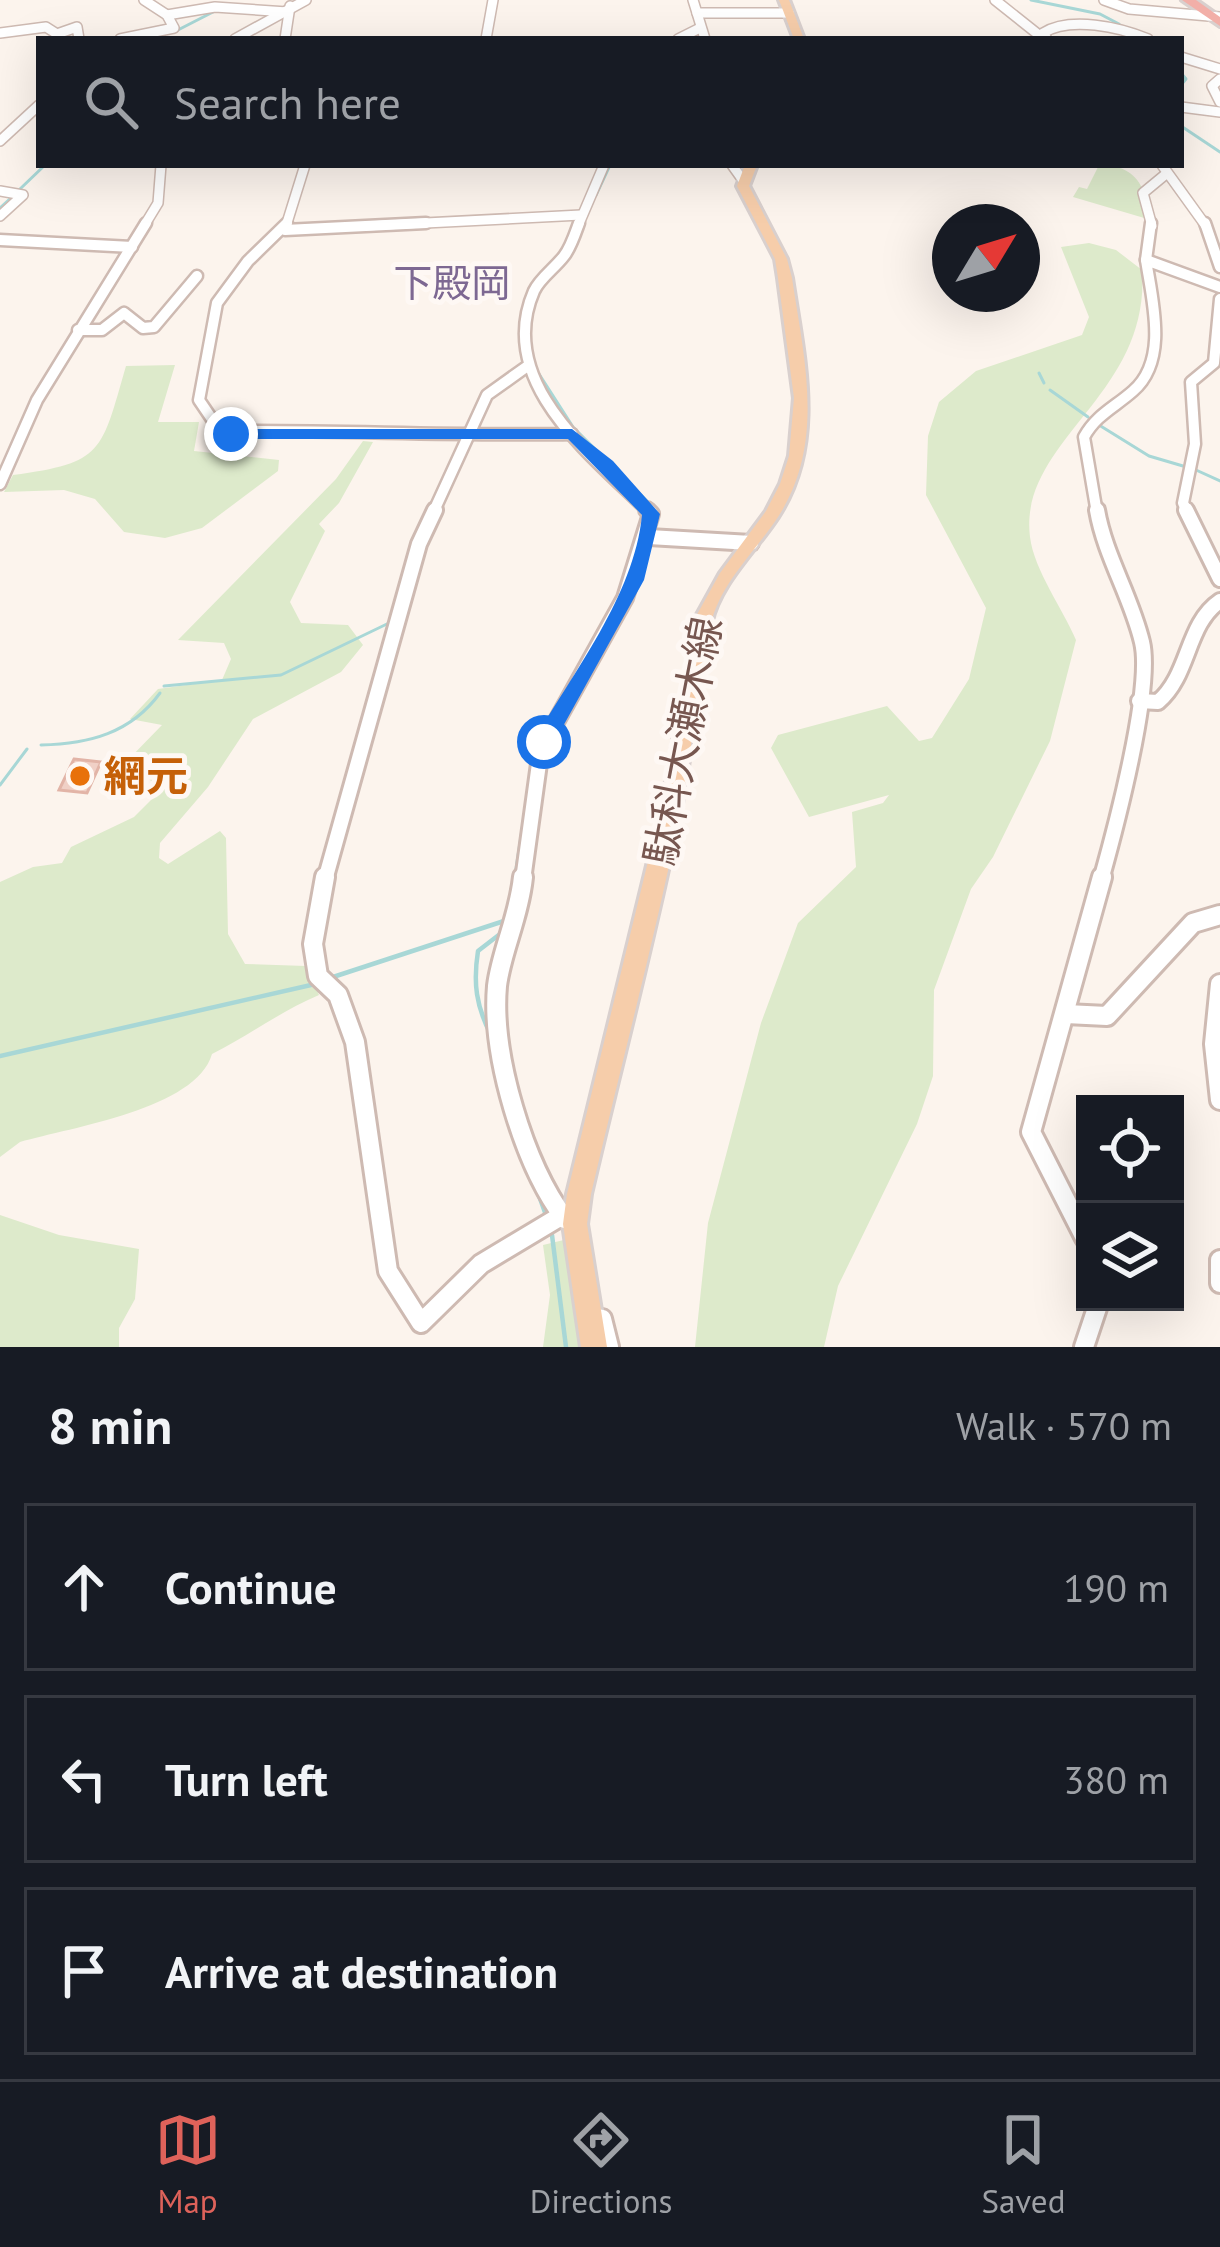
<!DOCTYPE html>
<meta charset="utf-8">
<style>
body{margin:0;font-family:"PT Sans","Noto Sans JP",sans-serif;background:#242831;color:#f1f3f6}
.controls{position:absolute;right:36px;bottom:36px;display:grid;overflow:hidden;border-radius:0px;box-shadow:0 12px 48px #0002}
.controls button{width:108px;height:108px;display:grid;place-items:center;padding:0;border:0;border-bottom:3px solid #363941;background:#171b24;color:#f1f3f6;font:60px sans-serif}
.compass{position:absolute;left:932px;top:204px;width:108px;height:108px;border-radius:50%;background:#171b24;box-shadow:0 12px 48px #0002;rotate:52deg}
.stop{position:absolute;width:36px;height:36px;margin:-27px;border:9px solid #1a73e8;border-radius:50%;background:#fff}
.stop.end{background:#1a73e8;border-color:#fff;box-shadow:0 3px 12px #0008}
.list{margin:0;padding:0;list-style:none}
h2{display:flex;justify-content:space-between;align-items:center;height:156px;margin:0;padding:0 48px;font-size:51px}
h2 small{font-size:39px;font-weight:400;color:#9ea1a6}
.list li{display:grid;grid-template-columns:78px 1fr auto;gap:36px;align-items:center;box-sizing:border-box;height:168px;margin:0 24px 24px;padding:0 24px;border:3px solid #363941;border-radius:0px}
.list b{display:block;font-size:45px;white-space:nowrap}
.list em{font-size:39px;font-style:normal;color:#9ea1a6}
.icon{flex:none;width:66px;height:66px;fill:none;stroke:currentColor;stroke-width:2;stroke-linecap:round;stroke-linejoin:round}
.map{position:relative;flex:none;width:1220px;height:1347px;overflow:hidden}
.search{position:absolute;background:#171b24;box-shadow:0 12px 48px #0002;left:36px;right:36px;top:36px;height:132px;display:flex;align-items:center;gap:30px;box-sizing:border-box;padding:0 42px;border-radius:0px;color:#9ea1a6;font-size:45px}
.sheet{height:732px;background:#171b24}
nav{display:flex;justify-content:space-around;align-items:center;box-sizing:border-box;height:168px;border-top:3px solid #363941;background:#171b24;font-size:33px;color:#9ea1a6}
nav a{display:grid;justify-items:center;gap:6px}
nav .on{color:#de625a}
.map>svg:first-child{display:block}
.green{fill:#ddeacb}
.lines{fill:none;stroke-linecap:round;stroke-linejoin:round}
.stream-far1{stroke:#a8d7d6;stroke-width:3}
.stream{stroke:#a8d7d6;stroke-width:4.5}
.building{fill:#f0d0c6;stroke:#e2b4a7;stroke-width:3}
.minor-far3-casing{stroke:#cebab2;stroke-width:12}
.minor-far2-casing{stroke:#cebab2;stroke-width:15}
.minor-far1-casing{stroke:#cebab2;stroke-width:20}
.minor-casing{stroke:#cebab2;stroke-width:24}
.major-casing{stroke:#d9d0ce;stroke-width:6}
.highway-casing{stroke:#d9d0ce;stroke-width:6}
.minor-far3{stroke:#fff;stroke-width:9}
.minor-far2{stroke:#fff;stroke-width:10}
.minor-far1{stroke:#fff;stroke-width:14}
.minor{stroke:#fff;stroke-width:18}
.major{fill:#f6cdaa;fill-rule:evenodd}
.highway{fill:#f2afa8;fill-rule:evenodd}
.route{fill:#1a73e8}
.food-dot{fill:#e8710a;stroke:#fef8f4;stroke-width:4.5}
.labels{text-anchor:middle;stroke-width:10;stroke-linejoin:round;paint-order:stroke}
.far-quarter-label{font-size:39px;fill:#7d6892;stroke:#fef8f4}
.street-label{font-size:42px;fill:#775750;stroke:#fef8f4}
.food-label{font-size:42px;font-weight:bold;fill:#c56008;stroke:#fef8f4;text-anchor:start}
</style>
<div class="map">
<svg width="1220" height="1347" viewBox="0 0 1220 1347">
<rect width="100%" height="100%" fill="#fcf4ed"/>
<g class="green">
<path d="M1099,165C1137,165 1145,186 1151,220L1073,197L1079,187L1087,189Z"/>
<path d="M1089,243L1116,250L1142,270C1151,396 1018,440 1030,537C1034,570 1063,609 1076,640L1050,741L993,857L971,889L934,990L933,1076L917,1124L838,1286L824,1347H695L708,1223L761,1023L798,923L856,867L852,812L883,803L889,795L809,817L771,748L778,735L887,706L919,741L932,738L969,679L986,608L926,495L928,436L939,402L976,371L1082,335L1089,317L1061,247Z"/>
<path d="M175,365L158,422H199L194,451L279,460L278,471L202,528L165,538L124,532L95,499L64,490L4,492L13,475C104,463 101,452 126,366Z"/>
<path d="M363,441L373,442L339,503L319,524L325,531L290,602L301,623L348,625L363,645L341,672L253,719L208,787L160,843L159,858L168,864L220,831L226,838L228,934L245,964L306,966L319,995C281,1011 250,1035 212,1054C196,1109 72,1127 20,1142L0,1157V882L33,867L62,863L71,847L134,817L162,789L126,762L162,725L130,719L158,689L222,680L231,659L224,643L178,640L336,479Z"/>
<path d="M0,1215L59,1235L139,1249L135,1299L119,1328V1347H0Z"/>
<path d="M568,1239L582,1347H543L550,1295L543,1245Z"/>
</g>
<g class="lines">
<g class="stream-far1">
<path d="M1031,0L1100,14L1119,24"/>
<path d="M174,32L213,12"/>
<path d="M1181,73L1186,79L1181,85"/>
<path d="M1181,126L1220,152"/>
<path d="M20,189L45,165"/>
<path d="M596,195L610,165"/>
<path d="M0,208L13,196"/>
<path d="M1039,373L1044,383"/>
<path d="M539,374L573,427L649,503"/>
<path d="M1050,390L1088,417"/>
<path d="M1099,425L1149,456L1183,466"/>
<path d="M1196,470L1220,481"/>
<path d="M631,598L653,540"/>
<path d="M164,686L281,675L389,623"/>
<path d="M41,745C89,744 131,733 160,693"/>
<path d="M537,745L563,696"/>
<path d="M0,785L27,749"/>
<path d="M515,875L530,778"/>
</g>
<g class="stream">
<path d="M330,978L504,921"/>
<path d="M491,1035C476,1006 473,983 478,951L500,934"/>
<path d="M0,1056L311,985"/>
<path d="M538,1193L547,1218"/>
<path d="M552,1235L566,1347"/>
</g>
</g>
<path class="building" d="M74,759L101,762L87,793L59,790Z"/>
<g class="lines">
<defs>
<g id="minor-far3">
<path d="M693,0L705,39"/>
<path d="M995,0L1044,39"/>
<path d="M1104,0L1129,9L1220,17"/>
<path d="M697,13H789"/>
<path d="M167,15L215,7L287,12"/>
<path d="M0,33L46,27L57,34L77,27L79,39"/>
<path d="M120,39L174,28L167,15L144,0"/>
<path d="M235,39L306,0"/>
<path d="M285,39L290,6"/>
<path d="M486,39L493,0"/>
<path d="M678,39L698,29"/>
<path d="M1047,39L1043,33C1070,16 1120,27 1148,39"/>
<path d="M1181,57L1220,69"/>
<path d="M1220,79L1212,86L1220,102"/>
<path d="M1181,107L1220,112"/>
<path d="M0,141L39,105"/>
<path d="M732,165L742,179"/>
<path d="M1162,165L1206,226"/>
<path d="M0,191L23,195L0,216"/>
<path d="M144,226L158,203L161,165"/>
<path d="M286,226L305,165"/>
<path d="M366,226L581,215"/>
<path d="M578,226L604,165"/>
<path d="M1152,226L1143,193L1166,174"/>
</g>
<g id="minor-far2">
<path d="M287,223L248,261L217,303L199,400L220,431C338,430 454,436 572,434"/>
<path d="M579,223C575,234 571,247 564,256C555,268 540,278 534,291C494,383 594,457 650,513"/>
<path d="M1205,223L1220,267"/>
<path d="M285,230L426,223"/>
<path d="M0,240L132,247"/>
<path d="M1146,260L1151,223"/>
<path d="M78,330H102L124,313L143,328L154,327L197,276"/>
<path d="M0,484L37,400L146,223"/>
<path d="M433,513L487,395L529,365"/>
<path d="M1097,513L1084,437C1096,415 1115,407 1133,391C1169,360 1152,300 1146,260L1220,287"/>
<path d="M1188,513L1183,503L1195,444L1191,382L1214,363L1220,299"/>
</g>
<g id="minor-far1">
<path d="M1097,510C1105,556 1131,596 1142,642C1153,688 1115,830 1101,880"/>
<path d="M1186,510L1220,579"/>
<path d="M649,537L751,543"/>
<path d="M1139,701L1158,702C1190,675 1186,624 1220,601"/>
<path d="M325,880L419,544L435,510"/>
<path d="M523,880L541,749L625,598L651,514L647,510"/>
</g>
<g id="minor">
<path d="M325,877L313,944L318,976L338,995L355,1042L388,1271L421,1323L481,1264L561,1216"/>
<path d="M523,877C519,917 501,952 497,986C491,1055 524,1165 565,1219"/>
<path d="M1220,984L1214,1044L1220,1100"/>
<path d="M1066,1014L1107,1016L1193,923L1220,915"/>
<path d="M1085,1238L1031,1132L1102,877"/>
<path d="M1220,1260V1283"/>
<path d="M590,1317L602,1319L609,1347"/>
<path d="M1084,1347L1099,1302"/>
</g>
<g id="major">
<path d="M779,0H789L804,39H794Z"/>
<path d="M745,165H757L749,186L787,259L792,278C804,359 826,443 778,517C756,551 720,583 711,624C697,683 693,744 682,804C656,935 621,1064 591,1194L587,1224L607,1347H581L563,1224L567,1194L662,804L694,620L720,573L766,511L780,484L789,456L794,398L778,278L775,259L737,186Z"/>
</g>
<path id="highway" d="M1182,0H1196L1220,17V26Z"/>
</defs>
<use href="#minor-far3" class="minor-far3-casing"/>
<use href="#minor-far2" class="minor-far2-casing"/>
<use href="#minor-far1" class="minor-far1-casing"/>
<use href="#minor" class="minor-casing"/>
<use href="#major" class="major-casing"/>
<use href="#highway" class="highway-casing"/>
<use href="#minor-far3" class="minor-far3"/>
<use href="#minor-far2" class="minor-far2"/>
<use href="#minor-far1" class="minor-far1"/>
<use href="#minor" class="minor"/>
<use href="#major" class="major"/>
<use href="#highway" class="highway"/>
</g>
<path class="route" d="M572,429L613,461L660,514L644,580L551,748L544,750L533,742C573,672 634,596 642,515L568,439H231L223,434L231,429Z"/>
<circle class="food-dot" cx="80" cy="776" r="12"/>
<g class="labels">
<g class="far-quarter-label">
<text x="452" y="297">下殿岡</text>
</g>
<g class="street-label">
<text transform="translate(683 741) rotate(-79)" y="15">駄科大瀬木線</text>
</g>
<g class="food-label">
<text x="104" y="791">網元</text>
</g>
</g>
</svg>
<div class="controls">
<button><svg class="icon" aria-label="locate" viewBox="0 0 24 24"><circle cx="12" cy="12" r="6"/><path d="M12 2v4M12 18v4M2 12h4M18 12h4"/></svg></button>
<button><svg class="icon" aria-label="layers" viewBox="0 0 24 24"><path d="M12 4l9 5-9 5-9-5zM3 14l9 5 9-5"/></svg></button>
</div>
<svg class="compass" viewBox="-18 -18 36 36"><path d="M0-13l5 13h-10z" fill="#e53935"/><path d="M0 13l5-13h-10z" fill="#9ea1a6"/></svg>
<div class="stop" style="left:544px;top:742px"></div>
<div class="stop end" style="left:231px;top:434px"></div>
<div class="search"><svg class="icon" aria-label="search" viewBox="0 0 24 24"><circle cx="10" cy="10" r="6"/><path d="M15 15l6 6"/></svg>Search here</div>
</div>
<section class="sheet">
<h2>8 min<small>Walk · 570 m</small></h2>
<ul class="list">
<li><svg class="icon" aria-label="ahead" viewBox="0 0 24 24"><path d="M12 20V5M6 11l6-6 6 6"/></svg><div><b>Continue</b></div><em>190 m</em></li>
<li><svg class="icon" aria-label="left" viewBox="0 0 24 24"><path d="M17 20v-9H6M10 6l-5 5 5 5"/></svg><div><b>Turn left</b></div><em>380 m</em></li>
<li><svg class="icon" aria-label="arrive" viewBox="0 0 24 24"><path d="M6 21V4h12l-3 4 3 4H6"/></svg><div><b>Arrive at destination</b></div></li>
</ul>
</section>
<nav>
<a class="on"><svg class="icon" aria-label="map" viewBox="0 0 24 24"><path d="M3 6l6-2 6 2 6-2v14l-6 2-6-2-6 2zM9 4v14M15 6v14"/></svg>Map</a>
<a><svg class="icon" aria-label="directions" viewBox="0 0 24 24"><path d="M12 3l9 9-9 9-9-9zM9 14v-3h6M13 9l2 2-2 2"/></svg>Directions</a>
<a><svg class="icon" aria-label="saved" viewBox="0 0 24 24"><path d="M7 4h10v16l-5-4-5 4z"/></svg>Saved</a>
</nav>
